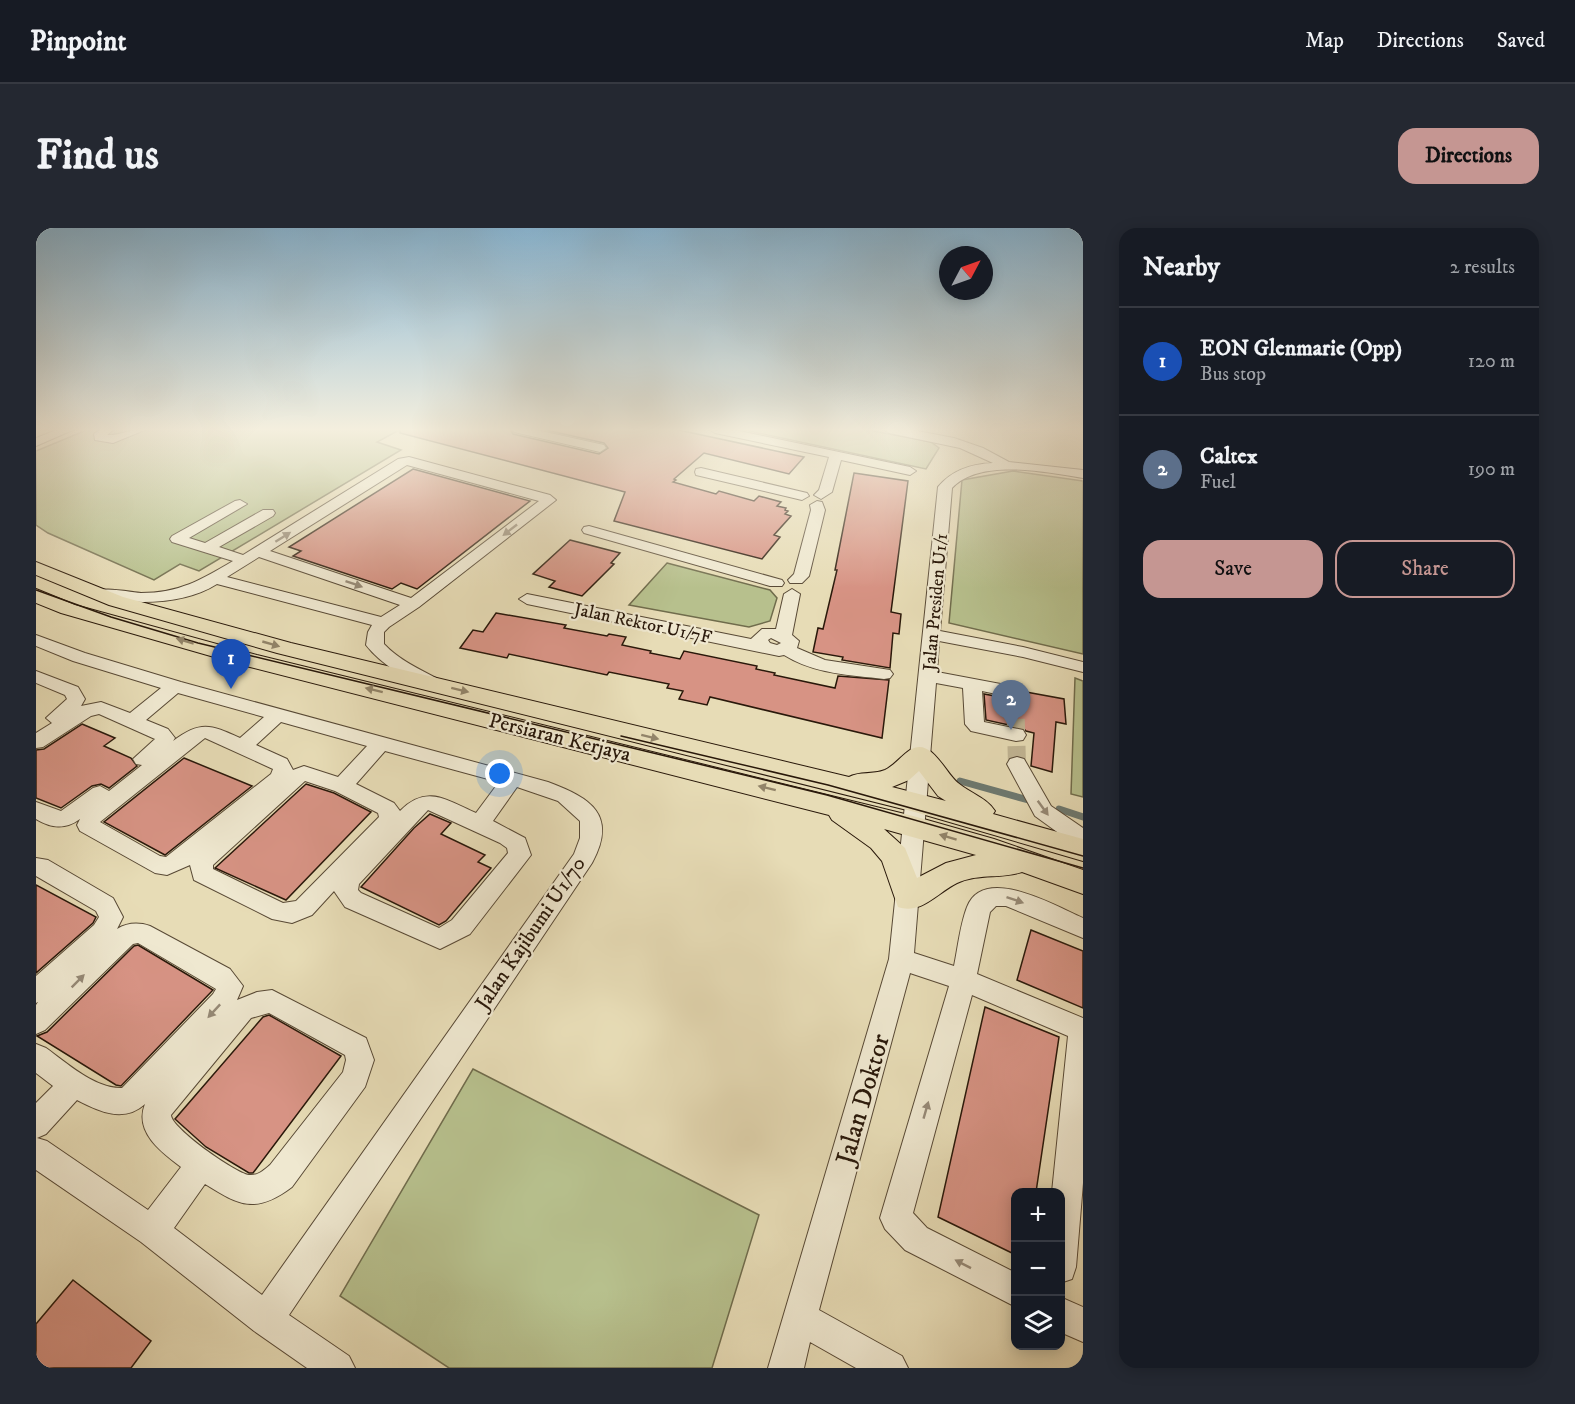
<!DOCTYPE html>
<meta charset="utf-8">
<style>
body{margin:0;font-family:"IM FELL DW Pica",serif;background:#242831;color:#f1f3f6}
.controls{position:absolute;right:18px;bottom:18px;display:grid;overflow:hidden;border-radius:12px;box-shadow:0 3px 15px #0003}
.controls button{width:54px;height:54px;display:grid;place-items:center;padding:0;border:0;border-bottom:2px solid #363941;background:#171b24;color:#f1f3f6;font:30px sans-serif}
.compass{position:absolute;left:903px;top:18px;width:54px;height:54px;border-radius:50%;background:#171b24;box-shadow:0 3px 15px #0003;rotate:49deg}
.you{position:absolute;left:464px;top:546px;width:21px;height:21px;margin:-15px;border:4px solid #fff;border-radius:50%;background:#1a73e8;box-shadow:0 0 0 9px #1a73e833}
.badge{display:grid;place-items:center;width:39px;height:39px;border-radius:50%;background:#c59692;color:#fff;font-size:20px;font-weight:700}
.pin{position:absolute;translate:-50% -50px;filter:drop-shadow(0 2px 3px #0008)}
.pin::after{content:'';position:absolute;top:32px;width:21px;height:18px;background:inherit;clip-path:polygon(0 0,100% 0,50% 100%)}
.list{margin:0;padding:0;list-style:none}
h2{display:flex;justify-content:space-between;align-items:center;height:78px;margin:0;padding:0 24px;font-size:26px}
h2 small{font-size:20px;font-weight:400;color:#9ea1a6}
.list li{display:grid;grid-template-columns:39px 1fr auto;gap:18px;align-items:center;box-sizing:border-box;height:108px;padding:0 24px;border-top:2px solid #363941}
.list b{display:block;font-size:22px;white-space:nowrap}
.list p{margin:0;font-size:20px;white-space:nowrap;color:#9ea1a6}
.list em{font-size:20px;font-style:normal;color:#9ea1a6}
.actions{display:flex;gap:12px;padding:18px 24px}
.actions a{flex:1;padding:14px 0;border:2px solid #c59692;border-radius:18px;text-align:center;font-size:21px;color:#c59692}
.actions .main{background:#c59692;color:#111}
.icon{flex:none;width:33px;height:33px;fill:none;stroke:currentColor;stroke-width:2;stroke-linecap:round;stroke-linejoin:round}
.map{position:relative;flex:none;width:1047px;height:1140px;overflow:hidden;border-radius:18px}
header{display:flex;align-items:center;gap:36px;box-sizing:border-box;height:84px;padding:0 30px;background:#171b24;border-bottom:2px solid #363941}
header strong{font-size:28px}
nav{display:flex;gap:33px;margin-inline-start:auto;font-size:21px}
.intro{display:flex;align-items:center;justify-content:space-between;box-sizing:border-box;height:144px;padding:0 36px}
h1{margin:0;font-size:42px}
.button{padding:15px 27px;border-radius:18px;background:#c59692;color:#111;font-size:21px;font-weight:700}
main{display:flex;gap:36px;padding:0 36px}
aside{flex:1;background:#171b24;border-radius:18px;box-shadow:0 3px 15px #0003}
.map>svg:first-child{display:block}
.green{fill:#b7c08d;stroke:#706c4c;stroke-width:1.5}
.lines{fill:none;stroke-linecap:round;stroke-linejoin:round}
.stream{stroke:#6c7971;stroke-width:7}
.building{fill:#d79384;stroke:#29180a;stroke-width:1.5}
.minor-tunnel{stroke:#c1b594;stroke-width:18;stroke-dasharray:18 9;stroke-linecap:butt}
.minor-casing{stroke:#584935;stroke-width:2}
.major-casing{stroke:#29180a;stroke-width:2}
.minor{fill:#efe8d0;fill-rule:evenodd}
.major{fill:#e7dcb6;fill-rule:evenodd}
.tram{stroke:#29180a;stroke-width:1.5}
.oneway{fill:#968a77}
.oneway2{fill:#928469}
.labels{text-anchor:middle;stroke-width:4.5;stroke-linejoin:round;paint-order:stroke}
.far-street-label{font-size:18px;fill:#29180a;stroke:#efe8d0}
.street-label{font-size:21px;fill:#29180a;stroke:#efe8d0}
.near-street-label{font-size:26px;fill:#29180a;stroke:#efe8d0}
</style>
<header>
<strong>Pinpoint</strong>
<nav><a>Map</a><a>Directions</a><a>Saved</a></nav>
</header>
<div class="intro"><h1>Find us</h1><a class="button">Directions</a></div>
<main>
<div class="map">
<svg width="1047" height="1140" viewBox="0 0 1047 1140">
<rect width="100%" height="100%" fill="#e7dcb6"/>
<filter id="stains"><feTurbulence type="fractalNoise" baseFrequency=".00333" numOctaves="4"/><feColorMatrix values="0 0 0 0 .2 0 0 0 0 .09 0 0 0 0 .02 0 0 0 .5 -.17"/></filter>
<radialGradient id="worn" r=".72"><stop offset=".6" stop-color="#630" stop-opacity="0"/><stop offset="1" stop-color="#630" stop-opacity=".3"/></radialGradient>
<g class="green">
<path d="M53,201H365L341,214L365,222L163,343L144,336L118,352L12,305L0,297V223Z"/>
<path d="M704,201H827L895,214L903,220L890,241Z"/>
<path d="M977,243L1047,253V426L913,395L926,252Z"/>
<path d="M631,335L734,362L741,370L734,393L713,399L593,377Z"/>
<path d="M1039,450L1047,453V569L1035,566Z"/>
<path d="M437,841L723,987L676,1140H413L304,1068Z"/>
</g>
<g class="lines">
<g class="stream">
<path d="M924,553L996,573"/>
<path d="M1023,581L1047,589"/>
</g>
</g>
<g class="building">
<path d="M364,201H474L477,206L563,226L572,220L568,215L505,201H638L768,229L753,246L668,225L638,251L640,252L637,254L680,266L683,263L718,273L723,268L745,274L741,278L750,280L749,282L752,283L749,286L755,288L738,307L744,309L726,331L578,293L589,264L364,205Z"/>
<path d="M377,241L494,273L381,361L365,355L356,361L257,328L265,323L253,319Z"/>
<path d="M818,245L872,253L855,384L865,386L863,406L857,405L854,440L806,432L807,429L777,424L782,400L787,401L801,342H799Z"/>
<path d="M534,312L584,325L575,335L578,336L546,368L513,359L519,353L497,346Z"/>
<path d="M460,385L530,397L528,400L571,408L573,406L590,409L586,417L615,423L614,425L644,431L648,423L721,438L720,441L739,445L738,447L799,460L802,448L853,452L846,510L674,469L671,477L643,471L647,463L631,460L633,456L573,444L571,447L473,426L471,430L424,420L437,402L447,404Z"/>
<path d="M990,464L1028,471L1030,496L1020,494L1016,544L995,538L998,505L990,503L987,500L950,492L948,466L980,472L987,470Z"/>
<path d="M46,496L79,510L68,518L95,530L101,538L73,560L65,556L56,558L25,580L0,570V522L8,521Z"/>
<path d="M148,530L216,558L129,627L68,594Z"/>
<path d="M270,556L298,565L335,584L250,672L179,640Z"/>
<path d="M394,586L415,595L405,606L449,627L442,634L455,640L410,693L403,697L325,659L378,600Z"/>
<path d="M0,657L60,689L57,695L0,745Z"/>
<path d="M995,702L1047,723V780L981,752Z"/>
<path d="M102,717L177,762L85,858L80,857L1,808L11,804L98,718Z"/>
<path d="M949,779L1023,809L1000,964H980V1027L902,989Z"/>
<path d="M233,787L305,828L217,945H213L170,919L139,891L227,789Z"/>
<path d="M37,1052L115,1113L95,1140H0V1096Z"/>
</g>
<g class="lines">
<path class="minor-tunnel" d="M979,464L981,536"/>
<defs>
<g id="minor">
<path d="M23,201H39L0,218V210Z"/>
<path d="M64,201H78L71,207C83,208 96,200 111,201L77,215L59,212L58,206Z"/>
<path d="M476,201H496L568,217L570,220L564,224L478,204Z"/>
<path d="M673,201H694L874,239L880,243L874,247L805,232L796,264L785,271L778,267L783,262L793,229L679,205Z"/>
<path d="M847,201H871L918,210L947,220L973,234L1047,242V250C1010,244 944,230 916,260L904,403L987,419L1047,434V444L987,429L903,413L901,444L986,460L988,464L986,468L979,470L946,463L948,494L987,502L990,507L987,512L980,513L935,503L929,496L927,460L900,455L878,725L918,738C922,719 924,697 931,679C948,636 1019,678 1047,690V710L970,678H960L954,684L941,746L1047,790V955L1040,1039L1036,1051L1024,1055V964H1016L1032,808L936,767L877,985L891,1000L980,1045V1079L869,1022L849,1001L844,990L913,758L874,745L783,1082L866,1128L872,1140H820L774,1114L768,1140H732L853,731L902,259C916,242 935,236 957,235L924,220L853,205Z"/>
<path d="M373,229L514,267L520,272L383,379L353,399L348,404V416C363,432 383,441 402,451L405,455L402,459C383,464 342,433 330,417L332,404L336,397L181,356C151,375 111,376 76,372C69,372 60,372 55,366C62,357 93,364 105,365C143,365 165,352 197,333L136,314L134,311L136,308L199,273L204,272L211,276L153,310L169,315L227,282H237L239,285L237,288L183,319L207,327L362,231ZM371,237L503,273L375,370L234,323ZM223,329L364,377L345,389L191,349Z"/>
<path d="M665,240L771,265L773,268L766,272L660,247L659,244L660,241Z"/>
<path d="M781,273L786,274L789,282L773,348L766,355H754L752,352L758,346L775,282L774,277Z"/>
<path d="M553,298L746,352L748,355L746,358H734L548,305L546,302L548,299Z"/>
<path d="M756,361L764,366L756,407L763,413L761,420L789,432L854,442L857,446L854,450L848,451C815,447 778,446 748,427L743,428L491,376L483,371L491,366L715,411L726,401H740L748,366ZM735,410L745,415L741,417L734,415L732,412Z"/>
<path d="M0,407L49,425L145,454L512,554C555,570 582,587 556,635L253,1087L313,1128L319,1140H271L218,1103L105,1014L0,942V875L17,858L0,845V816L10,820C31,835 59,861 86,860L177,766L180,761L102,715L97,716L9,802L0,806V777L2,774L0,775V748L58,697L63,689L60,683L0,648V630L12,632L77,670L87,689L81,701C91,695 102,694 114,698L194,741L207,758L201,772L221,764L236,762L330,810L338,832L329,859L256,959C220,986 204,978 169,956L138,1000L226,1067L538,626L544,610V593L522,573L481,559L457,593L489,610L495,627L434,706L404,721L309,679L298,663L276,687L256,695L236,691L158,652L154,637L131,647L119,645L44,603L41,597L44,591C29,602 15,600 0,591V574L25,583L57,560L64,558L73,563L106,537L100,536L97,531L119,511L63,486L55,488L7,519L0,520V505L16,495L10,490L31,471L29,467L0,455V443L42,459L49,471L45,478L65,474L94,485L125,460L37,433L0,418ZM142,465L228,489L204,510C175,497 165,492 137,513L139,510L132,501L110,492ZM245,494L331,518L302,549L268,538L257,542L251,531L220,517ZM169,510L237,541L235,546L130,629L124,628L64,594ZM349,523L463,554L440,585C410,572 391,556 364,583L358,575L320,556ZM269,553L299,563L342,585L343,589L260,673L247,675L177,641V637ZM392,582L464,615L471,620L472,625L416,692L403,700L325,665L322,662L323,656ZM233,785L309,827L310,832L307,844L234,937C228,942 222,948 213,947C199,945 135,900 135,887L215,790ZM41,872C64,884 88,895 109,876C98,904 125,924 145,939L112,982L11,913L1,910L10,906Z"/>
<path d="M981,529L988,531L1015,578L1047,600V619L1039,617L999,588L971,536L974,531Z"/>
<path d="M1024,1069L1047,1079V1114L1024,1104Z"/>
</g>
<g id="major">
<path d="M0,334L87,369L255,415L813,549C824,543 837,547 849,542C859,537 865,528 874,522C895,508 909,545 922,555C934,565 951,570 959,583L957,586L1047,611V633L879,584L241,425L73,377L0,347ZM883,543L902,568L910,573L856,559L873,552Z"/>
<path d="M0,361L39,377L221,427L877,588L958,611L1047,642V666L986,644C965,651 942,645 921,655C901,665 885,687 862,679L846,633L835,620L796,592L793,587L206,437L25,385L0,375ZM848,601L940,627L910,635L881,650L869,620Z"/>
</g>
</defs>
<use href="#minor" class="minor-casing"/>
<use href="#major" class="major-casing"/>
<use href="#minor" class="minor"/>
<use href="#major" class="major"/>
<g class="tram">
<path d="M0,362L75,389L162,415L791,567L1047,640"/>
<path d="M585,508L792,557L1047,628"/>
</g>
</g>
<defs><path id="oneway-solid" d="M-6-.8H1V-3.2L6.5 0L1 3.2V.8H-6Z" transform="scale(1.5)"/></defs>
<g class="oneway">
<use href="#oneway-solid" transform="translate(474 302) rotate(142)"/>
<use href="#oneway-solid" transform="translate(247 309) rotate(-32)"/>
<use href="#oneway-solid" transform="translate(318 356) rotate(19)"/>
<use href="#oneway-solid" transform="translate(1007 580) rotate(54)"/>
<use href="#oneway-solid" transform="translate(979 672) rotate(19)"/>
<use href="#oneway-solid" transform="translate(42 753) rotate(-45)"/>
<use href="#oneway-solid" transform="translate(178 783) rotate(133)"/>
<use href="#oneway-solid" transform="translate(890 882) rotate(-74)"/>
<use href="#oneway-solid" transform="translate(927 1036) rotate(-153)"/>
</g>
<g class="oneway2">
<use href="#oneway-solid" transform="translate(149 413) rotate(-164)"/>
<use href="#oneway-solid" transform="translate(235 416) rotate(16)"/>
<use href="#oneway-solid" transform="translate(338 462) rotate(-166)"/>
<use href="#oneway-solid" transform="translate(424 462) rotate(14)"/>
<use href="#oneway-solid" transform="translate(614 509) rotate(14)"/>
<use href="#oneway-solid" transform="translate(731 560) rotate(-166)"/>
<use href="#oneway-solid" transform="translate(912 609) rotate(-163)"/>
</g>
<linearGradient id="sky" x2="0" y2="1"><stop stop-color="#88b6d4"/><stop offset="0.56" stop-color="#f4efde"/><stop offset="1" stop-color="#f4efde" stop-opacity="0"/></linearGradient>
<rect width="1047" height="360" fill="url(#sky)"/>
<g class="labels">
<g class="far-street-label">
<text transform="translate(899 374) rotate(-85)" y="6">Jalan Presiden U1/1</text>
<text transform="translate(607 395) rotate(12)" y="6">Jalan Rektor U1/7F</text>
</g>
<g class="street-label">
<text transform="translate(524 509) rotate(14)" y="7">Persiaran Kerjaya</text>
<text transform="translate(494 705) rotate(-56)" y="7">Jalan Kajibumi U1/70</text>
</g>
<g class="near-street-label">
<text transform="translate(826 871) rotate(-74)" y="9">Jalan Doktor</text>
</g>
</g>
<rect width="100%" height="100%" filter="url(#stains)"/>
<rect width="100%" height="100%" fill="url(#worn)"/>
</svg>
<div class="controls">
<button>+</button>
<button>−</button>
<button><svg class="icon" aria-label="layers" viewBox="0 0 24 24"><path d="M12 4l9 5-9 5-9-5zM3 14l9 5 9-5"/></svg></button>
</div>
<svg class="compass" viewBox="-18 -18 36 36"><path d="M0-13l5 13h-10z" fill="#e53935"/><path d="M0 13l5-13h-10z" fill="#9ea1a6"/></svg>
<div class="you"></div>
<div class="pin badge" style="left:195px;top:461px;background:#1a4fb4">1</div>
<div class="pin badge" style="left:975px;top:502px;background:#5c6f8a">2</div>
</div>
<aside>
<h2>Nearby<small>2 results</small></h2>
<ul class="list">
<li><span class="badge" style="background:#1a4fb4">1</span><div><b>EON Glenmarie (Opp)</b><p>Bus stop</p></div><em>120 m</em></li>
<li><span class="badge" style="background:#5c6f8a">2</span><div><b>Caltex</b><p>Fuel</p></div><em>190 m</em></li>
</ul>
<div class="actions"><a class="main">Save</a><a>Share</a></div>
</aside>
</main>
